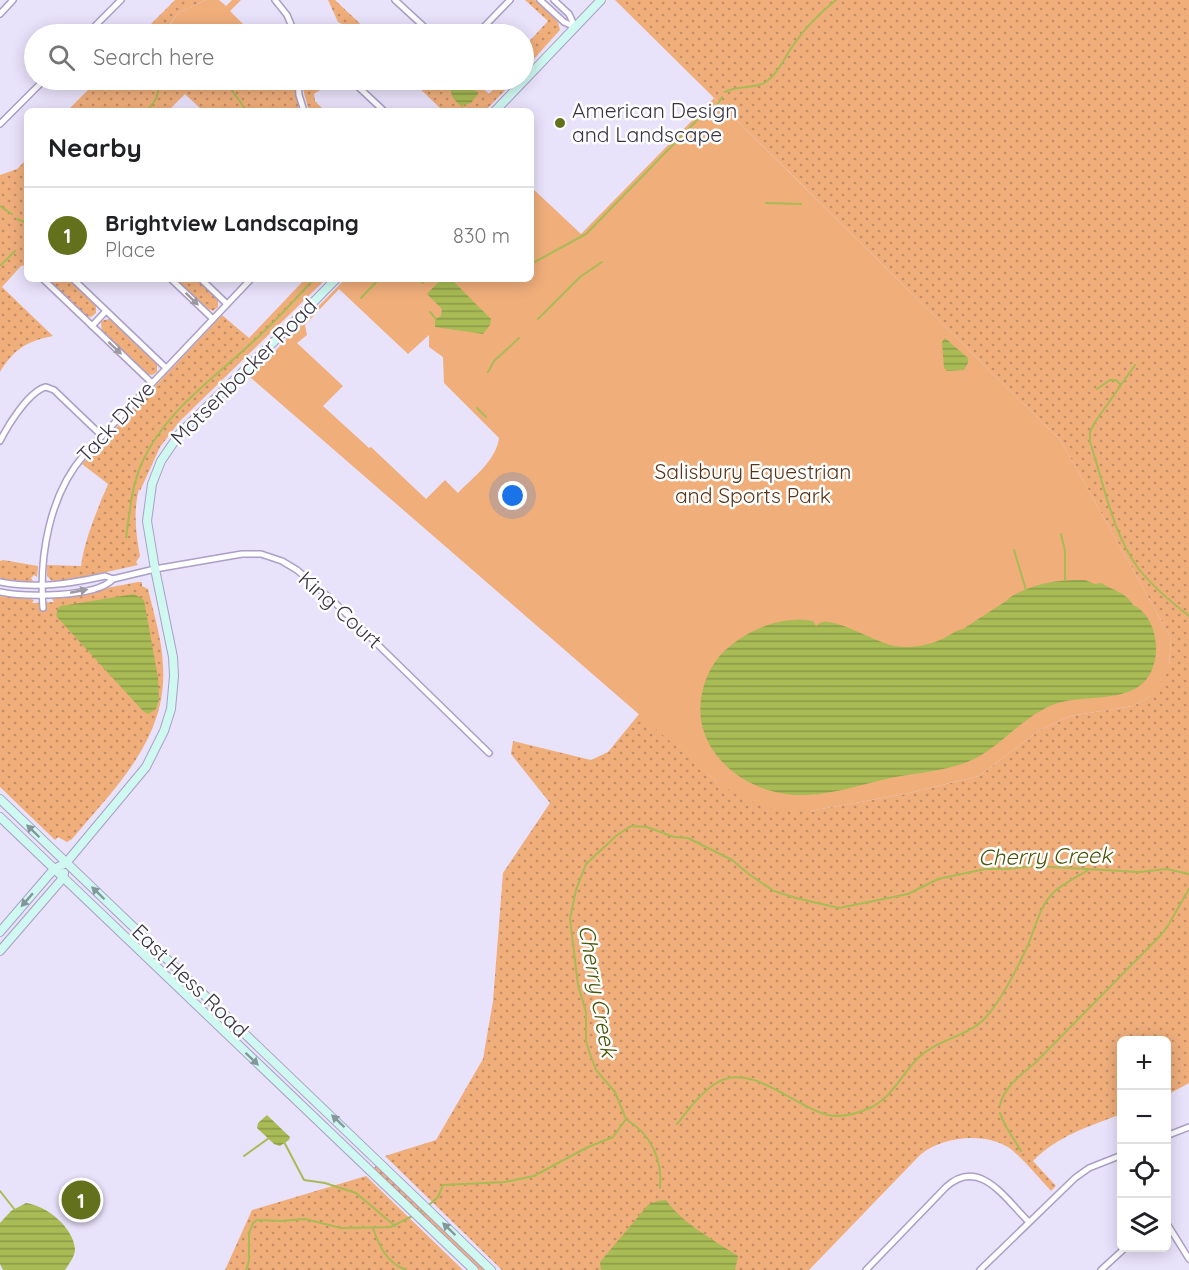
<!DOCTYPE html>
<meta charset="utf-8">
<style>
body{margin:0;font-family:Quicksand,sans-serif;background:#f6f6f6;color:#202124}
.controls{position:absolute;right:18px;bottom:18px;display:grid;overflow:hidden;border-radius:9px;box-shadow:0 3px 15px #0003}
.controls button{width:54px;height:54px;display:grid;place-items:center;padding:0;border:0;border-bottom:2px solid #e0e0e0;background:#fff;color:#202124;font:30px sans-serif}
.you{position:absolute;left:513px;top:496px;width:21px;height:21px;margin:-15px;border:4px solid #fff;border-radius:50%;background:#1a73e8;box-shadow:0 0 0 9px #1a73e833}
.badge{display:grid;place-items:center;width:39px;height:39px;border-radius:50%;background:#63711c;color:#fff;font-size:20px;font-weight:700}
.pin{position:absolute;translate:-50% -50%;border:3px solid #fff;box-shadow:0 2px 6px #0006}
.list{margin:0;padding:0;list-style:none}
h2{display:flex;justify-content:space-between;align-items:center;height:78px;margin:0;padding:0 24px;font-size:26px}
h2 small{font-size:20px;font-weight:400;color:#757577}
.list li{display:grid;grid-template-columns:39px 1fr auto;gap:18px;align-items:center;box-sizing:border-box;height:96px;padding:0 24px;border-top:2px solid #e0e0e0}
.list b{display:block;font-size:22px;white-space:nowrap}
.list p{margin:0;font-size:20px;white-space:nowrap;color:#757577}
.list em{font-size:20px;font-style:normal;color:#757577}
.icon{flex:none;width:33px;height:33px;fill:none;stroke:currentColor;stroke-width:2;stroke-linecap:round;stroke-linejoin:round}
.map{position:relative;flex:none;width:1189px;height:1270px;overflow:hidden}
.search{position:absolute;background:#fff;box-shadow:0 3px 15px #0003;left:24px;top:24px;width:510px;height:66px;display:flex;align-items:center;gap:15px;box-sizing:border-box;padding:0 21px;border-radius:33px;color:#757577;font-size:22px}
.panel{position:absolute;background:#fff;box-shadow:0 3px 15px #0003;left:24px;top:108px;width:510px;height:174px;border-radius:9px}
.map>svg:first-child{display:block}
.grass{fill:url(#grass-dots)}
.park{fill:#f0ae7b;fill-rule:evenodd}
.water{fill:url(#water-rules)}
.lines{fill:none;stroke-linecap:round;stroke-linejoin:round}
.stream{stroke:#a8bb55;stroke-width:2}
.minor-casing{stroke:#ab9fc7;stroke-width:8}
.secondary-casing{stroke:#ab9fc7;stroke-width:10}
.minor{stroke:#fff;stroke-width:5}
.secondary{stroke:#cef8f0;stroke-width:8}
.oneway{fill:#9c99a1}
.oneway2{fill:#83969a}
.poi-dot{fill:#63711c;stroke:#fff;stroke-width:2}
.labels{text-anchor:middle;stroke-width:5;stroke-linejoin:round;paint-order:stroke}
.poi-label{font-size:21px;fill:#383343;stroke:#fff;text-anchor:start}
.street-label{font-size:21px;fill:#383343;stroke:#fff}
.park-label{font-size:21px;fill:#57351a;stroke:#fff}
.water-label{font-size:22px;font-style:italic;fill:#495406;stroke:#fff}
</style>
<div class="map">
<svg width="1189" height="1270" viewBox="0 0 1189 1270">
<defs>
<pattern id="grass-dots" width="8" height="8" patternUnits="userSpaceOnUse" patternTransform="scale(1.5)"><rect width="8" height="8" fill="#f0ae7b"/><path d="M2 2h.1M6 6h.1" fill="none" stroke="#c38e66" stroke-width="1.8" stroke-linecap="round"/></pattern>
<pattern id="water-rules" width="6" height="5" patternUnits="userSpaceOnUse" patternTransform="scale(1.5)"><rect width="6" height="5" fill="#a8bb55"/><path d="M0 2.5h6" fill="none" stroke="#8a9948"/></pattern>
</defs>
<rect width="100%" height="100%" fill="#e9e2fb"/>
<g class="grass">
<path d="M175,0H206L178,13L167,28L175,27L198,34H141Z"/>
<path d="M328,0H335L371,34H362L338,22Z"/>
<path d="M525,0H535L558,22L560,30L524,70V47L548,21Z"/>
<path d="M615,0H1189V1083L1167,1095L1166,1040H1122L1121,1114C1088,1127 1059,1135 1033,1161L1056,1186L1051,1191C1038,1177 1026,1162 1012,1150C988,1131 942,1136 920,1155L809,1270H502L385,1156L436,1140L483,1059L493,1001L503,873L550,803L511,754L513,741L591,760L608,752L640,713L717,782L810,811L905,794L979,776L1040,730L1070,716L1133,706L1149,697L1169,666L1171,638L1061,441Z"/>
<path d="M98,80H259L260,83L294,82L299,111H203L185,94L168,111H67Z"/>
<path d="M303,80H335L314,94L315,101L325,111H309L304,93Z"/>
<path d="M411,80H474L489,94L502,80H515L485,111H443Z"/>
<path d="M27,159V265L21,266L2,287L53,336C27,341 14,349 0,372V175L17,169Z"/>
<path d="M47,279H68L96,306V313L91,317L86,316Z"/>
<path d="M176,279H197L218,300V307L213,311L208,309Z"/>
<path d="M305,279H326L180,421L160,447L140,491L139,489C133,512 136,534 140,556L136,562L138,565L71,580L52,581L47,576V565L81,566C84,545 91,526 99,506C101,498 106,491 108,484L82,464L222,315L249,338Z"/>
<path d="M110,319L157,364V372L152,375L147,374L102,332L101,322L104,320Z"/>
<path d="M3,560L38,566L37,577L34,575L31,578L33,581L30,582L0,579V561Z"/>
<path d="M138,582H142V586L148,589C154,614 162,640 163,665C168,738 115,788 72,839L67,842L58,837L55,840L0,787V596L31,599L34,600L32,603L54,602L52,599L54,598Z"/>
<path d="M377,1165L485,1270H480L374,1168Z"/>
<path d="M366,1176L463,1270H225L252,1210Z"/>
</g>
<g class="park">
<path d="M206,0H219L226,6L232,0H241L230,11L253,34H198L176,27L167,29L178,13Z"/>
<path d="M714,98L1061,441L1171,638L1169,666L1165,678L1149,697L1133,706L1070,716L1040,730L979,776L905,794L810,811H787L765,807L737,795L717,782L250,377L345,279H531V187L581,234ZM339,289L408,354L429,335V347L443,357L444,383L499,438C496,461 473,477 458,493L445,480L426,499L371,447L369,448L323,406L343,386L297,343L307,335L305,325Z"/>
</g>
<g class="water">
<path d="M463,80L472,84L478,94L471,103L463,105V108C456,101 446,95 454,82Z"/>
<path d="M441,279H451L491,319L490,325L483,334L435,327V319L441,316L442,309L427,294Z"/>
<path d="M945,338L968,358V363L964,370L947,371L944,368L942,342Z"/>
<path d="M1085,580L1095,584L1101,583C1112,590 1127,593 1133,605C1159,617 1164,663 1143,683C1122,703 1079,694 1052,705C1023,717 1002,745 974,759C949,771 922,772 895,777C866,783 836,794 806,795C763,797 716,772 703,729C695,701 706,665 729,647C752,628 783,616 813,621L816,626C818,625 820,622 823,622C838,619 877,643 895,646C912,649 931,645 946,637C952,634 956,630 963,629L1006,601C1012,594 1019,593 1027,589C1047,581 1064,580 1085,580Z"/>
<path d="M134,594L144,600L158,678L159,699L156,709L148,714L143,711L56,616L58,608L61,606Z"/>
<path d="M267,1115L290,1137L289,1140L280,1146L274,1144L257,1128L258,1123Z"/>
<path d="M666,1200C683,1224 714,1240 738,1256L735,1270H601L600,1262L648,1205L657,1201Z"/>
<path d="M26,1203C47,1206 73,1227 75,1249C75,1256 69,1264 65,1270H3L0,1264V1223L11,1211Z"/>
</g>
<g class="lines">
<g class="stream">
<path d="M224,80L247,111"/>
<path d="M725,92C738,85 755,89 766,82C779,73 785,56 794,44C805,28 821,12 836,0"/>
<path d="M147,111L156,99L161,80"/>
<path d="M766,203L801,204"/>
<path d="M0,206L12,214"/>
<path d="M17,219L27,223"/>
<path d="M26,239L27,238"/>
<path d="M531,264L586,234L703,114L717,105L722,97"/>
<path d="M1,265L15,251"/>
<path d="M419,279L423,283"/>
<path d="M361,298L379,279"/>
<path d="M430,312L436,319"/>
<path d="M538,319L580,277L602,262"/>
<path d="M1135,365L1095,422L1090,432V442C1104,484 1112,532 1138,568C1152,586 1171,602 1189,616"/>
<path d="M488,372L494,361L519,338"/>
<path d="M1097,389L1110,380H1116L1120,384"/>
<path d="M477,408L486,417"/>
<path d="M1061,534L1065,551V580"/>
<path d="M126,537C130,512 131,489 141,465C163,412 216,377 257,338C277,320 295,299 314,279"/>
<path d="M1014,550L1026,590"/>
<path d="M1170,922L1189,889"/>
<path d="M1000,1105C1004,1087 1022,1074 1035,1063L1161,935L1169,924"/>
<path d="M1000,1113L1005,1125L1021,1151"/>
<path d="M627,1120C651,1134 663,1161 660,1188"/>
<path d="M677,1124C689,1109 701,1092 718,1082C753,1063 795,1107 828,1115C842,1118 859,1113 872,1107C893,1096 902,1074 918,1058C939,1038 969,1037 987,1016C1004,996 1017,969 1028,945C1035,928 1040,905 1054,892C1064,883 1077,877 1088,870"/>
<path d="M283,1140L304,1180L325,1183L356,1193L395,1226"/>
<path d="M244,1156L269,1138"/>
<path d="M0,1191L15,1210"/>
<path d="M373,1228C379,1246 387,1263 406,1270"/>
<path d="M246,1270L249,1261V1233L253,1223L257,1220L281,1221L305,1219L341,1228L391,1227L422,1211L438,1197L443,1185L505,1182L534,1176L586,1148L613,1137L626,1119L615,1092L596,1070L589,1051L586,1041V1012L578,985L570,919L576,890L586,864L616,836L631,826L647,827L674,837L688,838L732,860L750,875L774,891L796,898L839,908L908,894L938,879L985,869H1008L1034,866L1139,872L1167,869L1189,874"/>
</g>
<defs>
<g id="minor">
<path d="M275,0L287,15L295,34"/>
<path d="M395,0L432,34"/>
<path d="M540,0L564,22L575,27"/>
<path d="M554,0L569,14L575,27"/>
<path d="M0,14L13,0"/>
<path d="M87,34L121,0"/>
<path d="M477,34L510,0"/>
<path d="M298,80L299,95L304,111"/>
<path d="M351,80L384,111"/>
<path d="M0,124L44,80"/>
<path d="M43,279L152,383"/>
<path d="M73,279L166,368"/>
<path d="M171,279L213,319"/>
<path d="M201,279L227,304"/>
<path d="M92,326L106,311"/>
<path d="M0,441C8,425 29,391 46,387L54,390L102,436"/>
<path d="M0,582C36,589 69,584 105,576L113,579L155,569L242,554H261L282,561L297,570L332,600L489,753"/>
<path d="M0,592C25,597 96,598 113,579"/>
<path d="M43,608C39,557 49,495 84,455L251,279"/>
<path d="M1166,1136L1189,1127"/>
<path d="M1166,1222L1189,1259"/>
<path d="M866,1270L946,1187C980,1156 1006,1200 1029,1222"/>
<path d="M980,1270L1075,1178L1089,1168L1122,1155"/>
<path d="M1101,1270L1125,1248"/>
</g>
<g id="secondary">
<path d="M495,111L601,0"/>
<path d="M0,799L491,1270"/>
<path d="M0,817L474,1270"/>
<path d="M0,932L54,869L66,863L146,767L164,731L171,709L174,676L173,657L155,569L147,521L152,484L161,461L180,433L291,325L336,279"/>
<path d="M0,951L63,878L64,873"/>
</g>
</defs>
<use href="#minor" class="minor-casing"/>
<use href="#secondary" class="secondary-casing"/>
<use href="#minor" class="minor"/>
<use href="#secondary" class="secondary"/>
</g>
<defs><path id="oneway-solid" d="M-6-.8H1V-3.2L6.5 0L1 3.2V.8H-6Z" transform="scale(1.5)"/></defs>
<g class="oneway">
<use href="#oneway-solid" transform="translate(192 299) rotate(44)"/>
<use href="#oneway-solid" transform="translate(115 348) rotate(43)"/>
<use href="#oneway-solid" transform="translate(79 591) rotate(-11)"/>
</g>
<g class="oneway2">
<use href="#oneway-solid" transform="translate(33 831) rotate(-136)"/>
<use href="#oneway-solid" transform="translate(98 893) rotate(-136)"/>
<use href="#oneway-solid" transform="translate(27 900) rotate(131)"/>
<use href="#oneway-solid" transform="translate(252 1059) rotate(44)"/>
<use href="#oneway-solid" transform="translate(338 1121) rotate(-136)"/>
<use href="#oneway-solid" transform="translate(449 1229) rotate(-136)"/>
</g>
<circle class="poi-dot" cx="560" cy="123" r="6"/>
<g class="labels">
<g class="poi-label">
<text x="572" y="118">American Design<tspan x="572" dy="24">and Landscape</tspan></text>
</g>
<g class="street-label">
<text transform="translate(244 372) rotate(-45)" y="7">Motsenbocker Road</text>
<text transform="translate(116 422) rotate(-47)" y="7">Tack Drive</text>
<text transform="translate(340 610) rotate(42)" y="7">King Court</text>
<text transform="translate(190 981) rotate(44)" y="7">East Hess Road</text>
</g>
<g class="park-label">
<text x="753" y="479">Salisbury Equestrian<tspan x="753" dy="24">and Sports Park</tspan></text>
</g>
<g class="water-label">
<text transform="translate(1045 856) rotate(-1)" y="8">Cherry Creek</text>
<text transform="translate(598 991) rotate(80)" y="8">Cherry Creek</text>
</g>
</g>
</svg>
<div class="controls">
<button>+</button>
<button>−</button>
<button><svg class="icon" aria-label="locate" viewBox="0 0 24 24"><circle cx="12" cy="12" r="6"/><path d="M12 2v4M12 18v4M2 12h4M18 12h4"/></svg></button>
<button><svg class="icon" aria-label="layers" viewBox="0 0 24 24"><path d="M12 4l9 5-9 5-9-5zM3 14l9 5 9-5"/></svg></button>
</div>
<div class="you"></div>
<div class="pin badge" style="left:81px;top:1200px">1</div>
<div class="search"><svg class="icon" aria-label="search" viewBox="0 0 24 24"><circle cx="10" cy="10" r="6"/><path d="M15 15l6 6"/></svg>Search here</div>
<section class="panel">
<h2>Nearby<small></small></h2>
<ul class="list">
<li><span class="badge">1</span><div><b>Brightview Landscaping</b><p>Place</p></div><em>830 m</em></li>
</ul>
</section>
</div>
